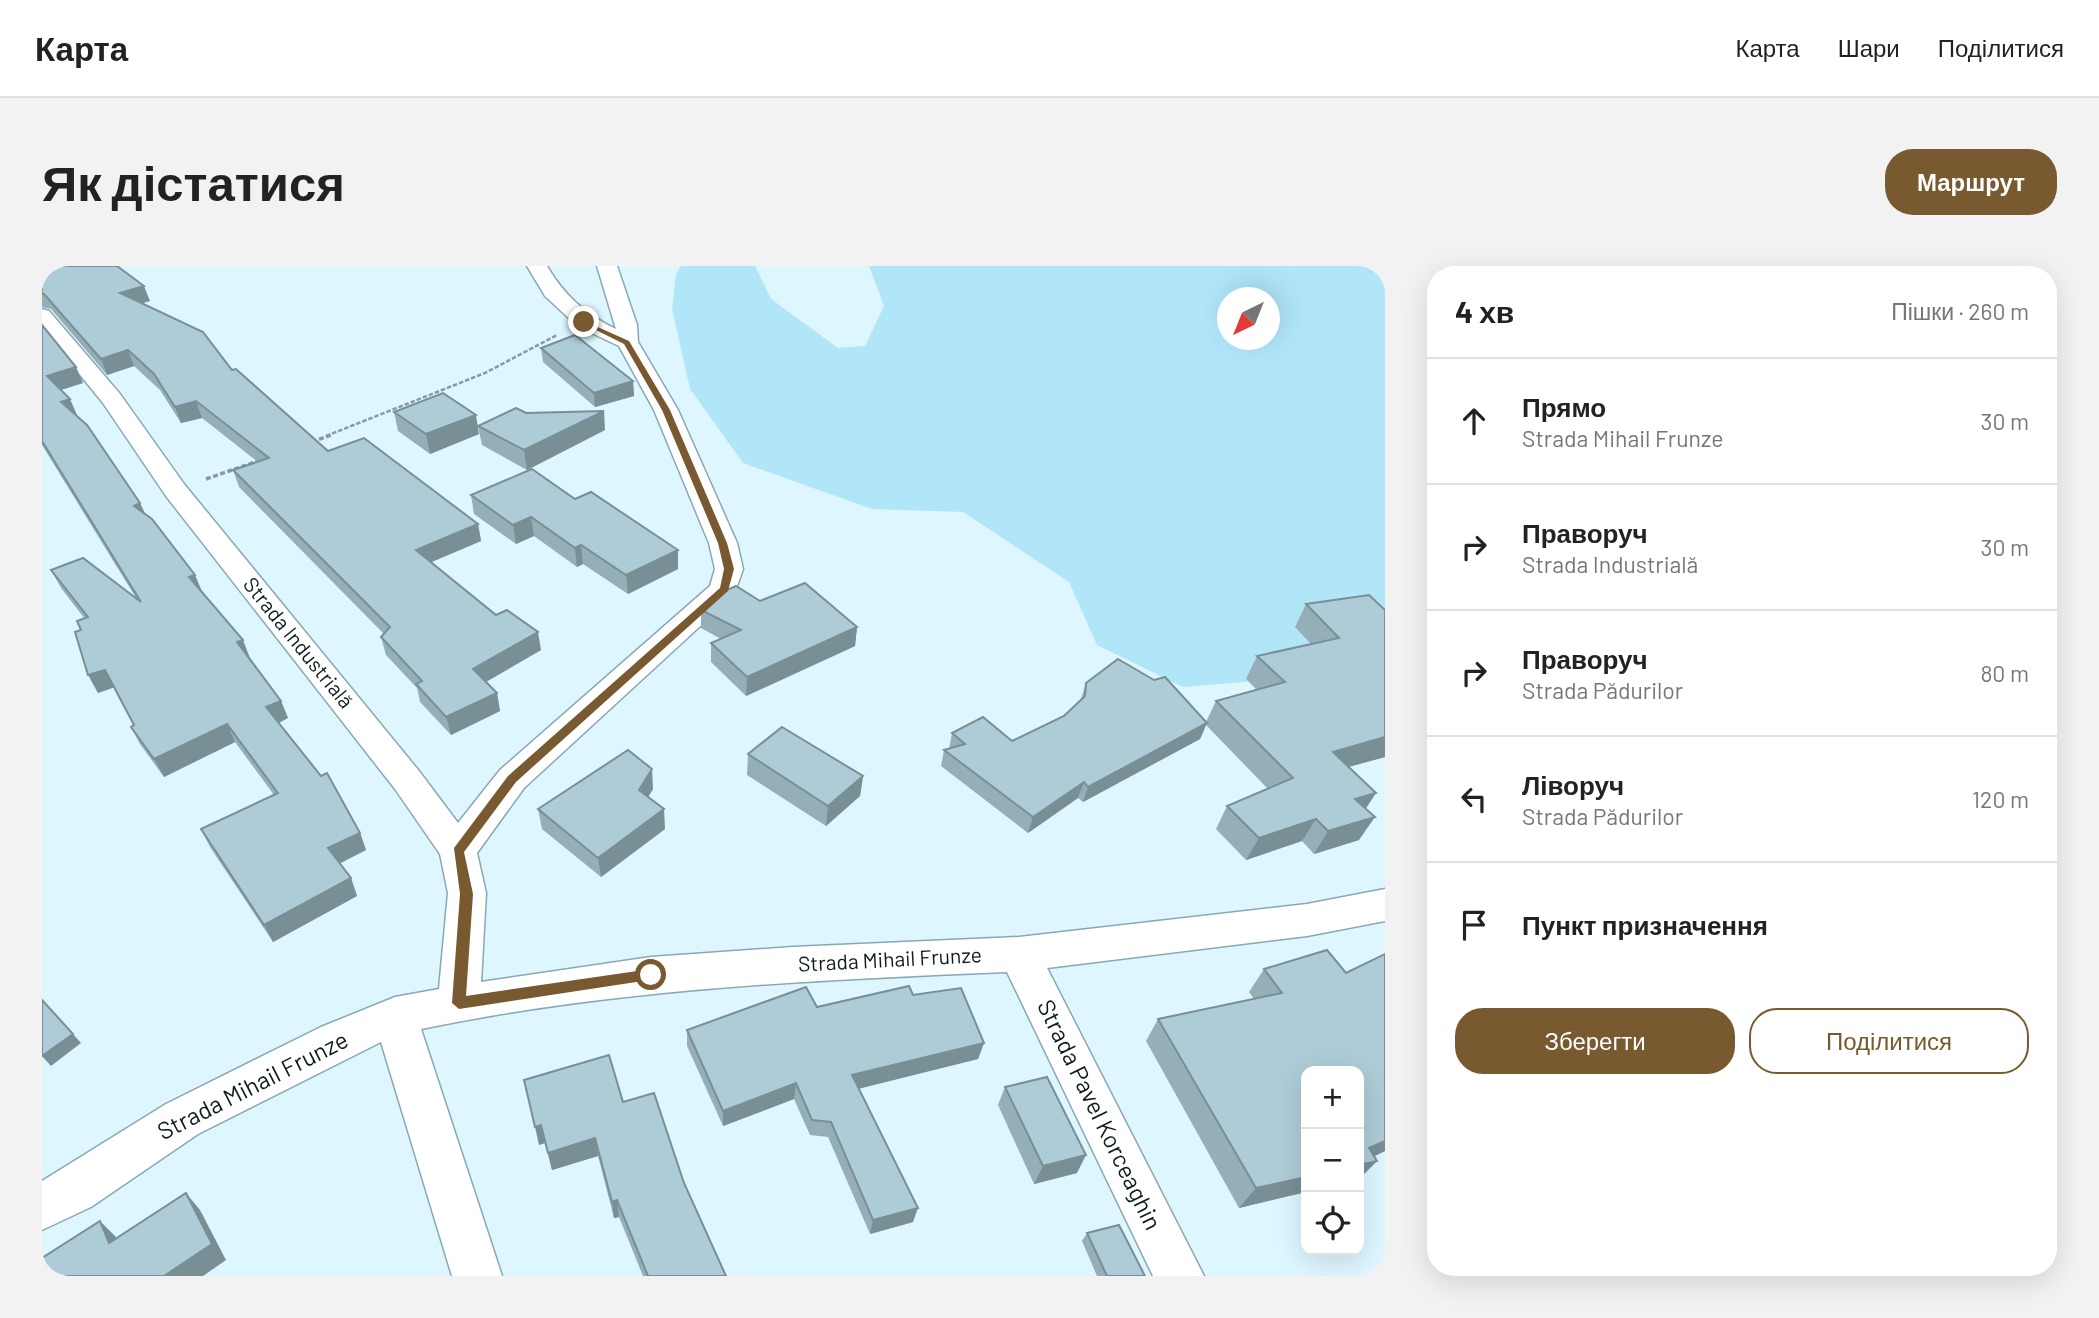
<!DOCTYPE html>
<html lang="uk">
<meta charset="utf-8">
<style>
body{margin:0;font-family:Barlow,sans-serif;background:#f2f2f2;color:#222}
.controls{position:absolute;right:21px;bottom:21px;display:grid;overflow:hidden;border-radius:14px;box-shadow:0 7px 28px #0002}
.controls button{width:63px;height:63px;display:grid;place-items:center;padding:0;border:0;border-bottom:2px solid #e0e0e0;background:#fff;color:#222;font:35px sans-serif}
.compass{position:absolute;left:1175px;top:21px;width:63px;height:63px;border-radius:50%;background:#fff;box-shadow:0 7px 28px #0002;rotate:223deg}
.stop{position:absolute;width:21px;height:21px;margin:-16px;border:5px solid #79592f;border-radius:50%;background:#fff}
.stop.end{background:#79592f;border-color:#fff;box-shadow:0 2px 7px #0008}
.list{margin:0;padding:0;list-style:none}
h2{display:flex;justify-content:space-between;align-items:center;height:91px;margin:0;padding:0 28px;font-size:30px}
h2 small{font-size:23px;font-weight:400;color:#767676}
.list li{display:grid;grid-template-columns:46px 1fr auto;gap:21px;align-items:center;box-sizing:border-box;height:126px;padding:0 28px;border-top:2px solid #e0e0e0}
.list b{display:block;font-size:26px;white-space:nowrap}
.list p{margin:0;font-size:23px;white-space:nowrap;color:#767676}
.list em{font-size:23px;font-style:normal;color:#767676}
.actions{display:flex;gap:14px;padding:21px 28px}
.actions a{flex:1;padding:16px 0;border:2px solid #79592f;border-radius:28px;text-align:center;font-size:24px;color:#79592f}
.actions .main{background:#79592f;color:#fff}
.icon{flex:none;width:38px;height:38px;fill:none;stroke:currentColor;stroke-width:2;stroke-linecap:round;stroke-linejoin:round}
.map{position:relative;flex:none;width:1343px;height:1010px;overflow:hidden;border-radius:28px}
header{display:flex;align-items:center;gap:42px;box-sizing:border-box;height:98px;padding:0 35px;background:#fff;border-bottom:2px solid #e0e0e0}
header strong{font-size:33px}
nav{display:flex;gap:38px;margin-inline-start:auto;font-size:24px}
.intro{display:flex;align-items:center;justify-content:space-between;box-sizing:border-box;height:168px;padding:0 42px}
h1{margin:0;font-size:49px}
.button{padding:18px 32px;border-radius:28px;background:#79592f;color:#fff;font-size:24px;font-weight:700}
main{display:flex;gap:42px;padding:0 42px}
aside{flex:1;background:#fff;border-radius:28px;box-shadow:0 7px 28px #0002}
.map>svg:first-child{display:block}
.green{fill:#b1e6f9;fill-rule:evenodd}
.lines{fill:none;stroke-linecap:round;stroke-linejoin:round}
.minor-casing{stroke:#8aa8b3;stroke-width:3}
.path-far1{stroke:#879aa1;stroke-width:2.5;stroke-dasharray:4.5 2;stroke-linecap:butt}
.path{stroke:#879aa1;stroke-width:3.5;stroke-dasharray:5 2.5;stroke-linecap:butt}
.minor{fill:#fff;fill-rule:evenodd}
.wall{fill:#95afb9}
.shaded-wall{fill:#798f96}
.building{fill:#adccd7;stroke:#798f96;stroke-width:2}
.route{fill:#79592f}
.labels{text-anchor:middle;stroke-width:5;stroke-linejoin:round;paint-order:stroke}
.street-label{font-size:21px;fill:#0f1b1f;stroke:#fff}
.near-street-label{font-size:24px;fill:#0f1b1f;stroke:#fff}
</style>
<header>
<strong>Карта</strong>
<nav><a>Карта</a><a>Шари</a><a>Поділитися</a></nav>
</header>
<div class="intro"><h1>Як дістатися</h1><a class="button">Маршрут</a></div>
<main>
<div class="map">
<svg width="1343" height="1010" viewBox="0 0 1343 1010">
<rect width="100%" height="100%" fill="#ddf6ff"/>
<path class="green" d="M639,0H713L729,33L796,82L823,80L842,40L827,0H1343V400L1329,405L1141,421L1055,379L1027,316L921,246L830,243L701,197L648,123L630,43L634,8ZM1185,32H1227V74H1185Z"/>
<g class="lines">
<defs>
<path id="minor" d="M485,0H505C522,29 543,48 574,63L555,0H575L595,59L596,76L636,144L695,277L701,303L692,329L482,522L435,587L444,627L439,716L609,691L751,681L977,671L1265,638L1343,623V655L1265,670L1005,702L1162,1010H1111L965,706C768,714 572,723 379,763L460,1010H410L339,776L156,868L49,941L0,964V915L124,838L279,761L353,731L397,723L406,627L398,588L353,523L124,230L61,137L0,62V43L7,45L78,128L142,218L377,505L416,557L458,504L668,320L673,303L667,277L612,144L577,80L535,60L503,30Z"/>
</defs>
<use href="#minor" class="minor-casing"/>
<path class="path-far1" d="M284,170L443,107L515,69"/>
<g class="path">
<path d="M270,176L289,169"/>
<path d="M164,213L219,194"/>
</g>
<use href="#minor" class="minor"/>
</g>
<g class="wall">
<path d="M0,0L108,35L100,37L190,104L286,185L436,258L439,275L389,296L499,384L444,416L455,427L458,445L409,469L378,436L375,422L344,389L339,371L342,368L197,221L191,204L216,196L160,152L139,157L118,124L92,100L65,109L9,43L0,41Z"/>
<path d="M0,59L34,101L41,117L19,124L35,149L34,150L98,237L103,248L153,309L160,325L239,435L246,452L237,457L318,567L324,584L297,597L309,612L315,630L231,676L168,581L159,563L232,529L193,476L122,511L98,478L89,461L92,459L73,421L56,427L39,364L43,353L19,322L9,304L94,332L0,179Z"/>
<path d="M499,82L591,115L592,130L553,141L501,96Z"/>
<path d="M352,146L437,168L388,188L356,165Z"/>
<path d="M484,147L563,164L485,204L440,179L436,160Z"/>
<path d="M429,229L636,303L586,328L541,298L535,301L492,270L474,278L432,248Z"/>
<path d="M1327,329L1343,491L1306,501L1324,542L1317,574L1272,588L1260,575L1204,594L1174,563L1185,540L1226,523L1164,459L1158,473L1041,536L1036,532L986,567L899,500L902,484L907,483L910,467L970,475L1022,450L1039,433L1044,417L1164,456L1174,435L1215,424L1204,413L1215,390L1269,378L1253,361L1264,338Z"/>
<path d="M718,335L815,361L813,380L704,430L669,396V377L679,373L659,362V344Z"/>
<path d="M706,488L821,510L818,530L784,560L705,509Z"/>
<path d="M611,523L606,531L623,563L559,611L500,563L496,543Z"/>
<path d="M1285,684L1304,707L1343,688V885L1332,890L1335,895L1317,913V805H1264V926L1197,942L1104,775L1116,753L1212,733L1207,726L1222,703Z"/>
<path d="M871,729L942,777L936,793L816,823L871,956L828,968L786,871L768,869L752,833L681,860L645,780V764L775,741Z"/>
<path d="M963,821L1035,907L992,918L956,839Z"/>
<path d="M581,836L642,917L684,1010H601L577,951L572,952L556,890L510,904L503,877L497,879Z"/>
<path d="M1045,967L1103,1010H1055L1040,975Z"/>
</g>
<g class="shaded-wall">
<path d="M102,20L108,35L83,42L78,27Z"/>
<path d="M86,84L92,100L65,109L59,93Z"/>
<path d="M34,101L41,117L12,126L5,110Z"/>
<path d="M591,115L592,130L553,141L552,127Z"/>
<path d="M28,133L35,149L27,152L19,136Z"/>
<path d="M154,135L160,152L139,157L133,141Z"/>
<path d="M562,145L563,164L485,204L482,184Z"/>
<path d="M434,149L437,168L388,188L384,168Z"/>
<path d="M98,237L106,254L92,240Z"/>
<path d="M489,251L492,270L474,278L471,259Z"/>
<path d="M436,258L439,275L378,301L374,284Z"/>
<path d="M539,279L541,298L535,301L533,282Z"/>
<path d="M636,284V303L586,328L584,309Z"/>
<path d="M153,309L160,327L147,311Z"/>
<path d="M815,361L813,380L704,430L705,411Z"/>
<path d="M496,366L499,384L435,421L431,403Z"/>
<path d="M201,374L208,392L195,376Z"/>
<path d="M63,404L73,421L56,427L46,409Z"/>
<path d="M455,427L458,445L409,469L404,451Z"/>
<path d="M239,435L246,452L232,459L224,441Z"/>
<path d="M1165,457L1158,473L1041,536L1046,521Z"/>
<path d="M185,458L193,476L122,511L112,493Z"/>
<path d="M1343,471V491L1277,509L1291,486Z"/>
<path d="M610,503L611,523L598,544L597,524Z"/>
<path d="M821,510L818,530L784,560L786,540Z"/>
<path d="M1042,516L1036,532L986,567L991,551Z"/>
<path d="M1334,527L1319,550L1313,533Z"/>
<path d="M622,543L623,563L559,611L556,592Z"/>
<path d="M1333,551L1317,574L1272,588L1286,565Z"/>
<path d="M1274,553L1260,575L1204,594L1217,572Z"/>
<path d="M318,567L324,584L293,600L286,582Z"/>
<path d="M309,612L315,630L231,676L222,659Z"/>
<path d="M31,768L39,777L9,800L0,790Z"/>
<path d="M942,777L936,793L807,825L810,809Z"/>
<path d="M754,817L752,833L681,860V845Z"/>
<path d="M499,859L503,877L497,879L493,861Z"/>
<path d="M553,872L556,890L510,904L506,887Z"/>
<path d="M1343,875V885L1317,898L1327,882Z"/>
<path d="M1044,889L1035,907L992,918L1001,900Z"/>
<path d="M1335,895L1317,913V899Z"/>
<path d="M1264,911V926L1197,942L1214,922Z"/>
<path d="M144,927L158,944L184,994L161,1010H122Z"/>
<path d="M575,934L577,951L572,952L570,936Z"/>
<path d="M876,942L871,956L828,968L831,954Z"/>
<path d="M58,955L75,972L67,977Z"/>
</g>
<g class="building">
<path d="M0,0H75L102,20L78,27L161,66L190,104L194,103L286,185L322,172L436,258L374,284L454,349L465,344L496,366L431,403L455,427L404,451L374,418L380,415L339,371L348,361L191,204L227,192L154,135L133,141L112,108L86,84L59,93L2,28H0Z"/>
<path d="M0,59L34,101L5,110L28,133L19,136L45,159L98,237L92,240L110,253L153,309L147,311L201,374L195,376L239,435L224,441L279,510L285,507L318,567L286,582L309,612L222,659L159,563L236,527L185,458L112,493L89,461L92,459L63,404L46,409L33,366L39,364L35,355L46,351L9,304L41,292L99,336L0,175Z"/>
<path d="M533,69L591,115L552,127L499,82Z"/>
<path d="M401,127L434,149L384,168L352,146Z"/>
<path d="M474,142L484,147L562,145L482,184L436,160Z"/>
<path d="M490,203L533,233L549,226L636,284L584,309L539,279L533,282L489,251L471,259L429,229Z"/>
<path d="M763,317L815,361L705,411L669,377L699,364L659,344L678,327L694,320L718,335Z"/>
<path d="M1327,329L1343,344V471L1291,486L1334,527L1313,533L1333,551L1286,565L1274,553L1217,572L1185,540L1251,512L1174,435L1243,416L1215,390L1297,372L1264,338Z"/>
<path d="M1076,393L1112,414L1123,411L1165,457L1046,521L1042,516L991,551L902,484L923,478L910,467L941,451L970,475L1022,450L1043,430L1044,417Z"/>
<path d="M740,461L821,510L786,540L706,488Z"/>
<path d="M586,484L610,503L597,524L622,543L556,592L496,543Z"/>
<path d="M1285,684L1304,707L1343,688V875L1327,882L1335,895L1317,899V805H1264V911L1214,922L1116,753L1240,727L1222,703Z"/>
<path d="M867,720L871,729L919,722L942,777L810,809L876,942L831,954L789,856L770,854L754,817L681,845L645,764L764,721L775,741Z"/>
<path d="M0,734L31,768L0,790Z"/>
<path d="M567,789L581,836L612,827L642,917L684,1010H606L575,934L570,936L553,872L506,887L499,859L493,861L482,814Z"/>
<path d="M1005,811L1044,889L1001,900L963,821Z"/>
<path d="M144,927L170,978L122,1010H0V992L58,955L67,977Z"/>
<path d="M1077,959L1103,1010H1065L1045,967Z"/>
</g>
<path class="route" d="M540,54L587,75L628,144L685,277L692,303L686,325L474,516L422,586L431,628L424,730L609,703L614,705V713L417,743L410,737L418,628L412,582L466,510L678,322L682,303L676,277L620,144L582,78L540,57Z"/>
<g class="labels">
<g class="street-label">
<text transform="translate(256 377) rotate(51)" y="7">Strada Industrială</text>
<text transform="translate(848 694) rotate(-3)" y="7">Strada Mihail Frunze</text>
</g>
<g class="near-street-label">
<text transform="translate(211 820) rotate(-27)" y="8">Strada Mihail Frunze</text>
<text transform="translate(1057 849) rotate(64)" y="8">Strada Pavel Korceaghin</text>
</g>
</g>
</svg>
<div class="controls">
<button>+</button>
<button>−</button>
<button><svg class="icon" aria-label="locate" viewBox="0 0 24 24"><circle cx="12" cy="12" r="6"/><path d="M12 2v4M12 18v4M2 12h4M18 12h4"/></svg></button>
</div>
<svg class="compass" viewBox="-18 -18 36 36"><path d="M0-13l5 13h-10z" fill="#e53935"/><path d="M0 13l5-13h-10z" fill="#767676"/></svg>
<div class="stop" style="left:609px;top:709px"></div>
<div class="stop end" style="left:542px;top:56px"></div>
</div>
<aside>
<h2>4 хв<small>Пішки · 260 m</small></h2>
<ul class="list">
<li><svg class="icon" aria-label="ahead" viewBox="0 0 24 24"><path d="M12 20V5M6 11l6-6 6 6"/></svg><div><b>Прямо</b><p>Strada Mihail Frunze</p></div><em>30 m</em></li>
<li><svg class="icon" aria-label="right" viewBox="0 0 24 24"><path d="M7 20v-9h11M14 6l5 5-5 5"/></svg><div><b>Праворуч</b><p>Strada Industrială</p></div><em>30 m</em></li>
<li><svg class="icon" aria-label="right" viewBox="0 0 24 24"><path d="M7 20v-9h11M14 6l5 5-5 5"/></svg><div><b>Праворуч</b><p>Strada Pădurilor</p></div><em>80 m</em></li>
<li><svg class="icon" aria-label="left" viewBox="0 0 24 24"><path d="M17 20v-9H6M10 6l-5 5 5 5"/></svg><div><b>Ліворуч</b><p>Strada Pădurilor</p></div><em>120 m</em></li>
<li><svg class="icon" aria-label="arrive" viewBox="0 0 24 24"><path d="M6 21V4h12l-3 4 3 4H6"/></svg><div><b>Пункт призначення</b></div></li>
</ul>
<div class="actions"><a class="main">Зберегти</a><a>Поділитися</a></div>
</aside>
</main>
